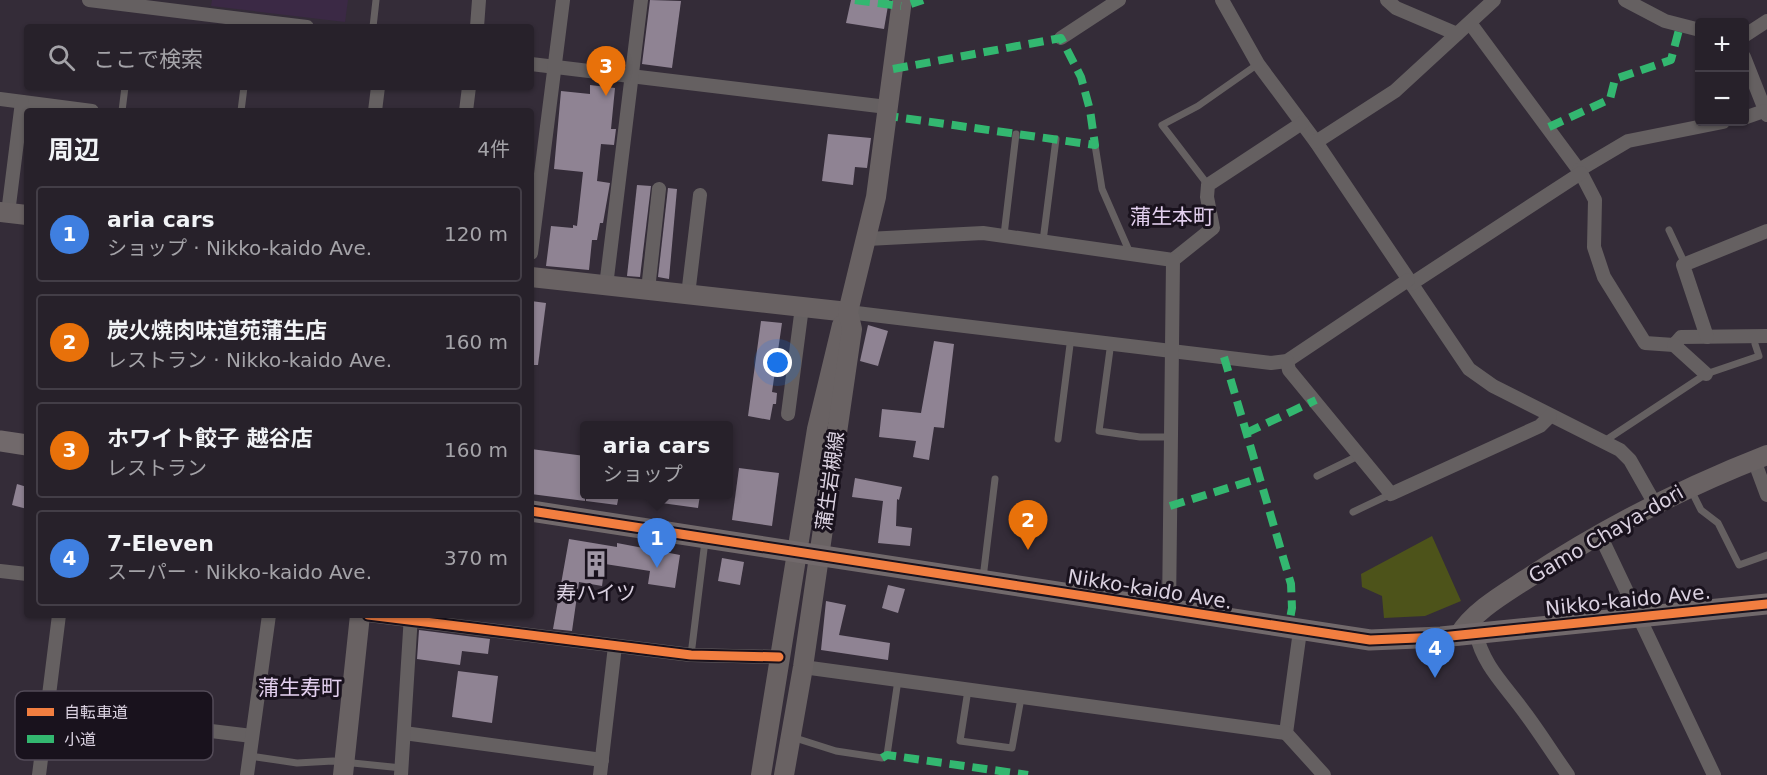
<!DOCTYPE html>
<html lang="ja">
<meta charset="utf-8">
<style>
body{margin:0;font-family:"DejaVu Sans","Noto Sans JP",sans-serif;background:#332e36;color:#f1f3f6}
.controls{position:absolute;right:18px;top:18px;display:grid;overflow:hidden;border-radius:6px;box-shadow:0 2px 4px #0004}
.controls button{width:54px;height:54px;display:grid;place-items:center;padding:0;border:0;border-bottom:2px solid #433e47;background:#27212a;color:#f1f3f6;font:30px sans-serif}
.you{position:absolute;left:778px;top:363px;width:21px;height:21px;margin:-15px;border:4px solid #fff;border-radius:50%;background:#1a73e8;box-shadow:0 0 0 9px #1a73e833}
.badge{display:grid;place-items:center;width:39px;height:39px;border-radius:50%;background:#2563eb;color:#fff;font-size:20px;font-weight:700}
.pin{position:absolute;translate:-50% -50px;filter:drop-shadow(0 2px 3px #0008)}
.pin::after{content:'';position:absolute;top:32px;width:21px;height:18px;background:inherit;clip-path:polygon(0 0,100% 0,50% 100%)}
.popup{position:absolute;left:580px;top:421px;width:153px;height:78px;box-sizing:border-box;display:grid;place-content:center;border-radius:6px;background:#27212a;filter:drop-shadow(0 2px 4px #0005);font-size:20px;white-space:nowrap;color:#a4a3a8}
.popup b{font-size:22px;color:#f1f3f6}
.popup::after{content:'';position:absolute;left:50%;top:100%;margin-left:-12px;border:12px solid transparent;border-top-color:#27212a}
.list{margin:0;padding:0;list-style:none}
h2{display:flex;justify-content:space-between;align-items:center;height:78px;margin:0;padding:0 24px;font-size:26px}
h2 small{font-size:20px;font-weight:400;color:#a4a3a8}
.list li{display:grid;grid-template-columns:39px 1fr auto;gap:18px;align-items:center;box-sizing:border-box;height:96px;margin:0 12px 12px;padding:0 12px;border:2px solid #433e47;border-radius:6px}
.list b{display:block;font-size:22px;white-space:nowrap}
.list p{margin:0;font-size:20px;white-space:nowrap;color:#a4a3a8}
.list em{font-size:20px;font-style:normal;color:#a4a3a8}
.icon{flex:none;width:33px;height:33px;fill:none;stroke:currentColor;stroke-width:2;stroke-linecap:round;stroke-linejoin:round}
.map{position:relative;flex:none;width:1767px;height:775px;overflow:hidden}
.search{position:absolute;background:#27212a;box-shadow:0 2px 4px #0004;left:24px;top:24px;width:510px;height:66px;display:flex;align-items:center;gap:15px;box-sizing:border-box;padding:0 21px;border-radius:6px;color:#a4a3a8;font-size:22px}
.panel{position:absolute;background:#27212a;box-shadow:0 2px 4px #0004;left:24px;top:108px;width:510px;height:510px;border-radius:6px}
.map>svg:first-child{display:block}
.built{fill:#3b2945}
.green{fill:#4d531a}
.building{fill:#8f8393}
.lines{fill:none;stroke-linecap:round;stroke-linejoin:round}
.lane{stroke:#656061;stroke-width:7}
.street{stroke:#656061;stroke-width:14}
.secondary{stroke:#696263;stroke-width:20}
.primary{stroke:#71696b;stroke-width:21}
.quiet{stroke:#33b770;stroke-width:8;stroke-dasharray:15 8;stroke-linecap:butt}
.cycleway-casing{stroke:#19121d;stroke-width:13}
.cycleway{stroke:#f27e40;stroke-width:9}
.labels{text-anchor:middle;stroke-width:6;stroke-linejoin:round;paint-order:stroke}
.street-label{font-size:20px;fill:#dad1e0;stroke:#19121d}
.poi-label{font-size:20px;fill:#dad1e0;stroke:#19121d}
.neighbourhood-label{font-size:21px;fill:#e3d0ef;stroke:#19121d}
.key{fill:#19121d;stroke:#534b58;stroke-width:1.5}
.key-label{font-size:16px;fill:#dad1e0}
</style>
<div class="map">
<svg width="1767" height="775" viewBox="0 0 1767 775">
<rect width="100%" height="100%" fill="#342c38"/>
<path class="built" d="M212,0H348L345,22L211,6Z"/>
<path class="green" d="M1432,536L1461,601L1425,616L1384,618L1382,596L1362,587L1361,574Z"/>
<g class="building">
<path d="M650,0L681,1L672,68L642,64Z"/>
<path d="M851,0H889L884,29L846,23Z"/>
<path d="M590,85L615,88L611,129H616L614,145L601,144L597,181L610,183L603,223H600L597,240H592L589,270L546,266L551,226L573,228V225L577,226L583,172L554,169L561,91L590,94Z"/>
<path d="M828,134L871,138L867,168L855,167L853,185L822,181Z"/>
<path d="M637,185L651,186L640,277L627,276Z"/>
<path d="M668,188L677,189L669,279L658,277Z"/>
<path d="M531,301L546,303L538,365H531Z"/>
<path d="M761,321L782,323L772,392L777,393L776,404H773L770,420L748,416Z"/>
<path d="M868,325L888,331L878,366L860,361Z"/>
<path d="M934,341L954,344L944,428L934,427L929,460L913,457L916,441L879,437L882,409L921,413Z"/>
<path d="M531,449L585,456V501L531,494Z"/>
<path d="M739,468L779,473L772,526L732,520Z"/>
<path d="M855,478L902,487L899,500L897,499L896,526L912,528L910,546L878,543L883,501L852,497Z"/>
<path d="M17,484L27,487V509L12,505Z"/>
<path d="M586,495H619L617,505L586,501Z"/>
<path d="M648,495H700L698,508L647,501Z"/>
<path d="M569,539L617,547V543L680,555L675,588L648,584L650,571L605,564L602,586L579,582L572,631L553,629Z"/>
<path d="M722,558L744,562L740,585L718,581Z"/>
<path d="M888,585L905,589L898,613L882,608Z"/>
<path d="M826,601L846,605L839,635L890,643L888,660L821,650Z"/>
<path d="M419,630L490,639L488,654L462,651L460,665L417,659Z"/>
<path d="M458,671L498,676L492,723L452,717Z"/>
</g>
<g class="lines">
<g class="lane">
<path d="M373,27L376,0"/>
<path d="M122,111L125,87"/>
<path d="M241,111L244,87"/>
<path d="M1095,145L1102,189L1130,253"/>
<path d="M1208,185L1162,125L1198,106L1258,64"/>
<path d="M1669,230L1685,264"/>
<path d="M1004,235L1016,134"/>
<path d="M1043,241L1056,139"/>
<path d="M1111,342L1099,431L1140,437H1170"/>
<path d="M1058,439L1071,337"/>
<path d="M1603,442L1706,374L1759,356L1755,344"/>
<path d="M1317,476L1360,455"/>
<path d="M1691,490L1701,510L1718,523L1739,565L1767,555"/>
<path d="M1353,512L1391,494"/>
<path d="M983,578L995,479"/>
<path d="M691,655L705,541"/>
<path d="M968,690L960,741L1012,748L1021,698"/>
<path d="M792,737L836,751L882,758"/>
<path d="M887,755L898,680"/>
<path d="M250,756L297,763L333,761L402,768"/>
</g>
<g class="street">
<path d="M89,0L307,27"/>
<path d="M1222,0L1258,64L1316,142L1469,369L1493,386L1620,450L1630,460L1655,504"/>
<path d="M1387,0L1396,8L1457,34"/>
<path d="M1625,0L1665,21L1700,30"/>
<path d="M1470,23L1581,173L1595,200L1594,247L1604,277L1645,343L1674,345L1681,337L1767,336"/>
<path d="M477,27L479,0"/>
<path d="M1744,36L1767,21"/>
<path d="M1061,38L1119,0"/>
<path d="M1744,57L1767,115"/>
<path d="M531,64L887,107"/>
<path d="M0,99L92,111"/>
<path d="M375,111L378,87"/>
<path d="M466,111L469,87"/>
<path d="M1744,118L1764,111"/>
<path d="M1316,142L1395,91L1494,0"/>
<path d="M1579,170L1628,141L1723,122"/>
<path d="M8,213L22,102"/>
<path d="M867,239L983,233L1173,260L1213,228L1207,197L1208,185L1302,123"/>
<path d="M531,253L563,0"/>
<path d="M1411,284L1581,173"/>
<path d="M606,286L641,0"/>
<path d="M648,290L659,189"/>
<path d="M688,295L700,195"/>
<path d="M848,312L1271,363L1287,361L1408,280"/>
<path d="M1707,337L1683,265L1767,231"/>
<path d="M1674,345L1706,374"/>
<path d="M1287,361L1289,370L1391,494L1540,426L1550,416"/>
<path d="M788,414L802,307"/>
<path d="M1754,460L1767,495"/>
<path d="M1600,535L1714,775"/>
<path d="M0,571L27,574"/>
<path d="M1169,611L1173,260"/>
<path d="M368,615L691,655L779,657"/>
<path d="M1300,631L1286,733L1324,775"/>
<path d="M1476,633C1483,666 1506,686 1525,713C1540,733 1553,754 1568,775"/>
<path d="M803,667L1286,733"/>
<path d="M47,711L252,736"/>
<path d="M404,733L602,760"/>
<path d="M39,775L59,615"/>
<path d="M247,775L269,615"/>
<path d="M401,775L411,615"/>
<path d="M600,775L615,646"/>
</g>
<g class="secondary">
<path d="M0,212L27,215"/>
<path d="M531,277L848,312"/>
<path d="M1459,635C1473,612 1502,595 1525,580C1601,530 1682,488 1767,455"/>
<path d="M343,775L360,615"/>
<path d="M761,775L817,429L842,325"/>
<path d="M784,775L803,667L852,329L848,312L876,197L902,0"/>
</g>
<g class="primary">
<path d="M0,441L27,445"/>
<path d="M531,511L1370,640L1441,637L1767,604"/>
</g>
<g class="quiet">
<path d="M855,0L901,6"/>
<path d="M911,4L923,0"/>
<path d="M893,69L1061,38L1081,77L1090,110L1095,145L896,117"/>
<path d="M1549,127L1610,99L1615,79L1671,60L1680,26"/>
<path d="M1224,357L1291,584L1292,608L1288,629"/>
<path d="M1246,433L1316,400"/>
<path d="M1170,506L1260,478"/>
<path d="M882,758L887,755L1028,775"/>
</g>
<defs>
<g id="cycleway">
<path d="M531,511L1370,640L1441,637L1767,604"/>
<path d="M368,615L691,655L779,657"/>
</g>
</defs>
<use href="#cycleway" class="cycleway-casing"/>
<use href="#cycleway" class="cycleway"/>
</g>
<defs>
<symbol id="building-bare" viewBox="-9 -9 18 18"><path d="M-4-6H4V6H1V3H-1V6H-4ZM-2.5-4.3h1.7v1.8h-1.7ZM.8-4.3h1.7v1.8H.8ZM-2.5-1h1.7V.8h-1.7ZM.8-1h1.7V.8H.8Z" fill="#a097a5" stroke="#19121d" stroke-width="2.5" paint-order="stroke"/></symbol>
</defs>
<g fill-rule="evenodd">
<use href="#building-bare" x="577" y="545" width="38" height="38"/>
</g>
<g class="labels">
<g class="street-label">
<text transform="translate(830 481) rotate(-82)" y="7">蒲生岩槻線</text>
<text transform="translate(1606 534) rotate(-30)" y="7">Gamo Chaya-dori</text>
<text transform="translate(1150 589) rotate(9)" y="7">Nikko-kaido Ave.</text>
<text transform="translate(1628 600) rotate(-6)" y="7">Nikko-kaido Ave.</text>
</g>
<g class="poi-label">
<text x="596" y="600">寿ハイツ</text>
</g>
<g class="neighbourhood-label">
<text x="1172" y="224">蒲生本町</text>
<text x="300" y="695">蒲生寿町</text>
</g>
</g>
<rect x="15" y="691" width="198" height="69" rx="9" class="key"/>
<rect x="27" y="708" width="27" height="8" fill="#f27e40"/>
<rect x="27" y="735" width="27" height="8" fill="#33b770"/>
<g class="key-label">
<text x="64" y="718">自転車道</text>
<text x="64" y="745">小道</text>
</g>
</svg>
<div class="controls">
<button>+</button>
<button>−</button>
</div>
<div class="you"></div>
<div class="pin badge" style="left:657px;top:568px;background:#3f7fe0">1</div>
<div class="popup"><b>aria cars</b>ショップ</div>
<div class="pin badge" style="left:1028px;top:550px;background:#e8710a">2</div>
<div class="pin badge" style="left:606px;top:96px;background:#e8710a">3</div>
<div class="pin badge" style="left:1435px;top:678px;background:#3f7fe0">4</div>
<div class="search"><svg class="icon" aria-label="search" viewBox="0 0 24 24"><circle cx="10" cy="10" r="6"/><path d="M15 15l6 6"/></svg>ここで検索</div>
<section class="panel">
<h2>周辺<small>4件</small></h2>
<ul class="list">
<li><span class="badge" style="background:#3f7fe0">1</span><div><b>aria cars</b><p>ショップ · Nikko-kaido Ave.</p></div><em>120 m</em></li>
<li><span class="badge" style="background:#e8710a">2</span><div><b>炭火焼肉味道苑蒲生店</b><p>レストラン · Nikko-kaido Ave.</p></div><em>160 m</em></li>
<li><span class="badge" style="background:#e8710a">3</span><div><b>ホワイト餃子 越谷店</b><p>レストラン</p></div><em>160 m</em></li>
<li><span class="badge" style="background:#3f7fe0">4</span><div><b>7-Eleven</b><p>スーパー · Nikko-kaido Ave.</p></div><em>370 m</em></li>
</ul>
</section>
</div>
